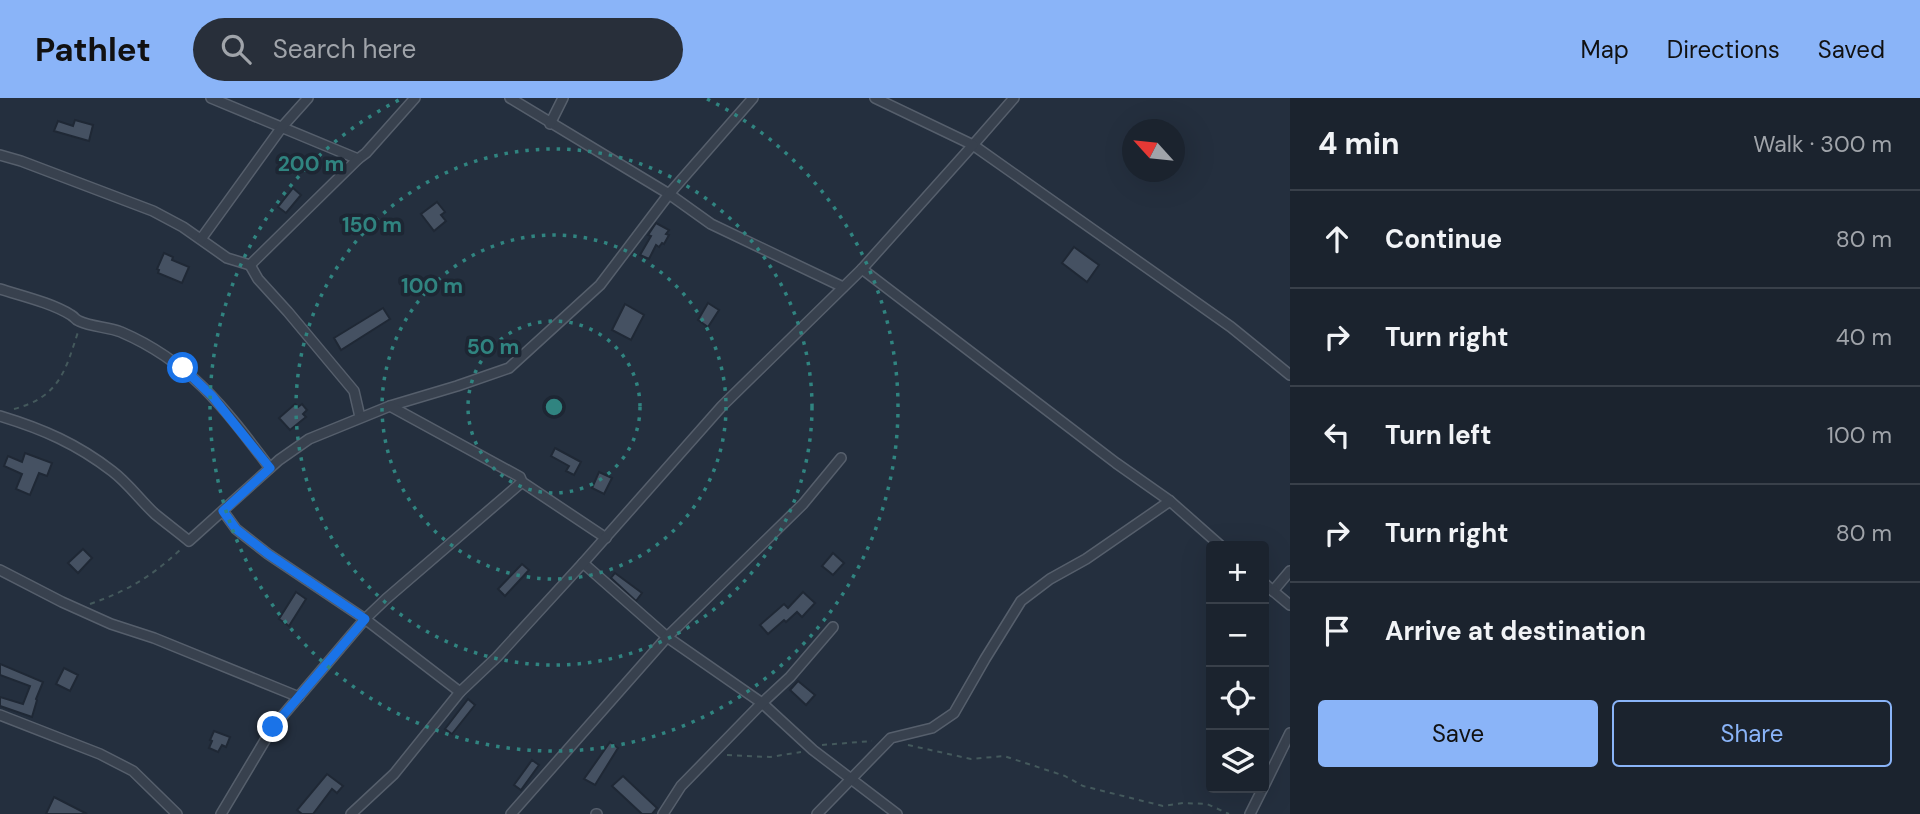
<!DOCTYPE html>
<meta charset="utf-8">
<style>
body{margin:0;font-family:"DM Sans",sans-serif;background:#282f3a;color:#f1f3f6}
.controls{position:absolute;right:21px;bottom:21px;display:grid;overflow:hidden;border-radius:7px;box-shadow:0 7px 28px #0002}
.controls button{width:63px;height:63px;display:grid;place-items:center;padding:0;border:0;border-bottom:2px solid #39404a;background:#1b232e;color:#f1f3f6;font:35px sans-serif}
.compass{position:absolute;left:1122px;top:21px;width:63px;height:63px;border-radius:50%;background:#1b232e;box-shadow:0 7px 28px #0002;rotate:297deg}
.stop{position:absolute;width:21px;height:21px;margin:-16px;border:5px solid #1a73e8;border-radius:50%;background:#fff}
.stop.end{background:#1a73e8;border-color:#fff;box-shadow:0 2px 7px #0008}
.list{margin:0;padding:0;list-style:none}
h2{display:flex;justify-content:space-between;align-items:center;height:91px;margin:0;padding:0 28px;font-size:30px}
h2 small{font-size:23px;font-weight:400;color:#a0a4aa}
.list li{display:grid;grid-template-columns:46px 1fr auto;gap:21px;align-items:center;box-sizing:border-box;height:98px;padding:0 28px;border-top:2px solid #39404a}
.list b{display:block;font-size:26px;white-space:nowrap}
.list em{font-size:23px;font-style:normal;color:#a0a4aa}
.actions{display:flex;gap:14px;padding:21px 28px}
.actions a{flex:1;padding:16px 0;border:2px solid #8ab4f8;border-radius:7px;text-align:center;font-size:24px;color:#8ab4f8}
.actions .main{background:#8ab4f8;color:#111}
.icon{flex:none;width:38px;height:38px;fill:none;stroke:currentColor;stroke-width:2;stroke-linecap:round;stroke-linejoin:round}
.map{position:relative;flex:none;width:1290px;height:716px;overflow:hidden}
header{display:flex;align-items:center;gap:42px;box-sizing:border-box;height:98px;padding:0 35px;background:#8ab4f8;color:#111}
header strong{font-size:33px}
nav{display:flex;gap:38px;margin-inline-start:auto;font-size:24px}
.search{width:490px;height:63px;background:#282f3a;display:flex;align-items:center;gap:18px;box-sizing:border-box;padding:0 24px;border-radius:38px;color:#a0a4aa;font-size:26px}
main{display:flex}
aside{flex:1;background:#1b232e}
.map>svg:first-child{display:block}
.building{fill:#455162;stroke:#1f2835;stroke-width:2}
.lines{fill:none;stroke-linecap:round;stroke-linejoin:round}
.minor-casing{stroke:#565f6c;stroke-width:12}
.path{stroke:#44595c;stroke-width:2;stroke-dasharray:5 5;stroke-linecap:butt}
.minor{stroke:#38414e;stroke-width:9}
.route{stroke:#1a73e8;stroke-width:9}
.ring{fill:none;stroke:#308480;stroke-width:3.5;stroke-dasharray:3.5 7}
.centre{fill:#308480;stroke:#1d2633;stroke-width:3.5}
.ring-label{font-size:21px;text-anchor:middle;font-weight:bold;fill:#308480;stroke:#1d2633;stroke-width:7;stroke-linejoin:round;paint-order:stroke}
</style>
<header>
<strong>Pathlet</strong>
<div class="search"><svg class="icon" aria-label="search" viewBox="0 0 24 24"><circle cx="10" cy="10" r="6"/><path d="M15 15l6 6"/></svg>Search here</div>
<nav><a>Map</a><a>Directions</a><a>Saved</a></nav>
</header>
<main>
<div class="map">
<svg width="1290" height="716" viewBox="0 0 1290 716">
<rect width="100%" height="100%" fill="#242f3e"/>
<g class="building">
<path d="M75,22L93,27L89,43L54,33L58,23L73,28Z"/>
<path d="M293,90L301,97L286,115L278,109Z"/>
<path d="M437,104L445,114L441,117L446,123L434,133L421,116Z"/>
<path d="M656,125L669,132L666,136L669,137L664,146L662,145L659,149L656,147L649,161L640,157L651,138L648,137Z"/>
<path d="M1074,149L1099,167L1087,184L1062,165Z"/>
<path d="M164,155L173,159L172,162L189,169L182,185L158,175L159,172L157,171Z"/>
<path d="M708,205L719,212L708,229L698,222Z"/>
<path d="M625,206L644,217L631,242L612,232Z"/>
<path d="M383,210L390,221L341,252L334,240Z"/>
<path d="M295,306L298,309L302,306L307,312L303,316L306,319L290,332L279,320Z"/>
<path d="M555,350L581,364L574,377L566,373L569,368L551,358Z"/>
<path d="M25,355L52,365L47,378L39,375L30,397L16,391L22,376L4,368L8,358L22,364Z"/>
<path d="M599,374L612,380L604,396L592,390Z"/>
<path d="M83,451L92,460L78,475L68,465Z"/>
<path d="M833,455L844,465L833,477L822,468Z"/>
<path d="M522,466L529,472L505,498L498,491Z"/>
<path d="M615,475L642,495L636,503L611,480Z"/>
<path d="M296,494L306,501L289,528L279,521Z"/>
<path d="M803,494L815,505L802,519L797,514L786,524L784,522L768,536L760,527L784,506L788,510Z"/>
<path d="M0,566L43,584L36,601L37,602L32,619L0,608V599L23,606L30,588L0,577Z"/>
<path d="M64,570L78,577L70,593L56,586Z"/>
<path d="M798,583L815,597L806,607L790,592Z"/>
<path d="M468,601L475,607L452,636L445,631Z"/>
<path d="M214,633L230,639L226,649L222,647L218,654L209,650L212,643L210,642Z"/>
<path d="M610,644L618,650L595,687L584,681Z"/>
<path d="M532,662L539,667L521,692L514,687Z"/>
<path d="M327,676L343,688L337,695L332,691L313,716H302L297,712Z"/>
<path d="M623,678L657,710L652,716H642L612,688Z"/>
<path d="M54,699L87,716H46Z"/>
</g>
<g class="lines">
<defs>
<g id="minor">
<path d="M211,0L358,61L366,55L415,0"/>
<path d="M510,0L669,96L711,126L843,189"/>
<path d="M1014,0L973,47L1231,229L1290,277"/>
<path d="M550,26L563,0"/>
<path d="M0,57L21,63L153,113L183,129L227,160L250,167L358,61"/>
<path d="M201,141L282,29L308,0"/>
<path d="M250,167L258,181L288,214L354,293L360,319"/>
<path d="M862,171L1116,365L1170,403L1221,448"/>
<path d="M0,191C22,198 52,205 71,217C76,220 74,221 79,223C92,229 108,229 121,234C191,264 226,312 270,370"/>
<path d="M0,318C43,331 77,346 112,373C128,385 140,402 155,416C166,425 178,434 189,443L279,362L309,341L390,308L457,288L509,270L600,187L669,96L753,0"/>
<path d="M522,384L606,440"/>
<path d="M223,413L236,431L268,456L365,521L460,594"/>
<path d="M583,465L667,539L762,605L813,652L897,716"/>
<path d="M0,472L62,504L111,526L154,540L299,599"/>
<path d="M1264,485L1273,493L1290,473"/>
<path d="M1273,493L1290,507"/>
<path d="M0,617L100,656L133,673L177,716"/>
<path d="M1264,688L1290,635"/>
<path d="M221,716L273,629L365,521L386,501L522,384L520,379L390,308"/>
<path d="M351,716L394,676L460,594L497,559L583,465L722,308L862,171L973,47L875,0"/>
<path d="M511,716L667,539L803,406L841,360"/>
<path d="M596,716H597"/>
<path d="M663,716L681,688L762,605L790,579L833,529"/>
<path d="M817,716L891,640L932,630L954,615L985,561L1021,503L1050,481L1086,461L1170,403"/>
<path d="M1250,716L1263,690"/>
</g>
</defs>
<use href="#minor" class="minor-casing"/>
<g class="path">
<path d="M14,311C59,299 65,274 78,234"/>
<path d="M90,506C127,493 151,479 180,452"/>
<path d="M822,647L872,643"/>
<path d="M908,647L971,661L1004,658L1065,678L1083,688L1163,708L1183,705L1207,706L1229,716"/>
<path d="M727,657L770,659L801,654"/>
</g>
<use href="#minor" class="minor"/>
</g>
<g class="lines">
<path class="route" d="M183,270L212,298L270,370L223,413L236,431L268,456L365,521L273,629"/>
</g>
<g class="ring">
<circle cx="554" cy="309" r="86"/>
<circle cx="554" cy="309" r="172"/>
<circle cx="554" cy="309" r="258"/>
<path d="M707 1A344 344 0 1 1 401 1"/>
</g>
<circle cx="554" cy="309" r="10" class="centre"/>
<g class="ring-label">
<text x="311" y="73">200 m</text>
<text x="372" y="134">150 m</text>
<text x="432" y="195">100 m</text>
<text x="493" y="256">50 m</text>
</g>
</svg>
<div class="controls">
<button>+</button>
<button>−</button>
<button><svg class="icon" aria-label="locate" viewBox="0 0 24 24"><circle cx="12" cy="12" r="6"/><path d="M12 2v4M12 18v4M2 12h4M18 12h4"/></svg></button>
<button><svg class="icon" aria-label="layers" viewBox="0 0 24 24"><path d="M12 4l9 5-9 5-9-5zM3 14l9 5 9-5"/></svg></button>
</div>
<svg class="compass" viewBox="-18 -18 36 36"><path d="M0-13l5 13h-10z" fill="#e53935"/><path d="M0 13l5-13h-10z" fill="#a0a4aa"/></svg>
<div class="stop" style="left:183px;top:270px"></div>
<div class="stop end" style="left:273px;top:629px"></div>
</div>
<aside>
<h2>4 min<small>Walk · 300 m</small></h2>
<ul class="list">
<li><svg class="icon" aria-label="ahead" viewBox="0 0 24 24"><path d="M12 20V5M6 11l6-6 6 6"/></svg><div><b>Continue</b></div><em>80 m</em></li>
<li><svg class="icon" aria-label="right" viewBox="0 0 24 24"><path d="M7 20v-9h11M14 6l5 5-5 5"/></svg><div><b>Turn right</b></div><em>40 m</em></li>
<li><svg class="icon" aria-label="left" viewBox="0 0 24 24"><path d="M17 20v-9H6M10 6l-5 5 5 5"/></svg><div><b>Turn left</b></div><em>100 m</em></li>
<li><svg class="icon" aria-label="right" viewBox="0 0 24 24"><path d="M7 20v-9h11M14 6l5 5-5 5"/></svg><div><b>Turn right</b></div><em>80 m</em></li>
<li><svg class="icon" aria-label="arrive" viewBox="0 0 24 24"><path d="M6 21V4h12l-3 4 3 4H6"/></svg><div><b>Arrive at destination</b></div></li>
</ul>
<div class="actions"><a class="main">Save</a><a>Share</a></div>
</aside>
</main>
